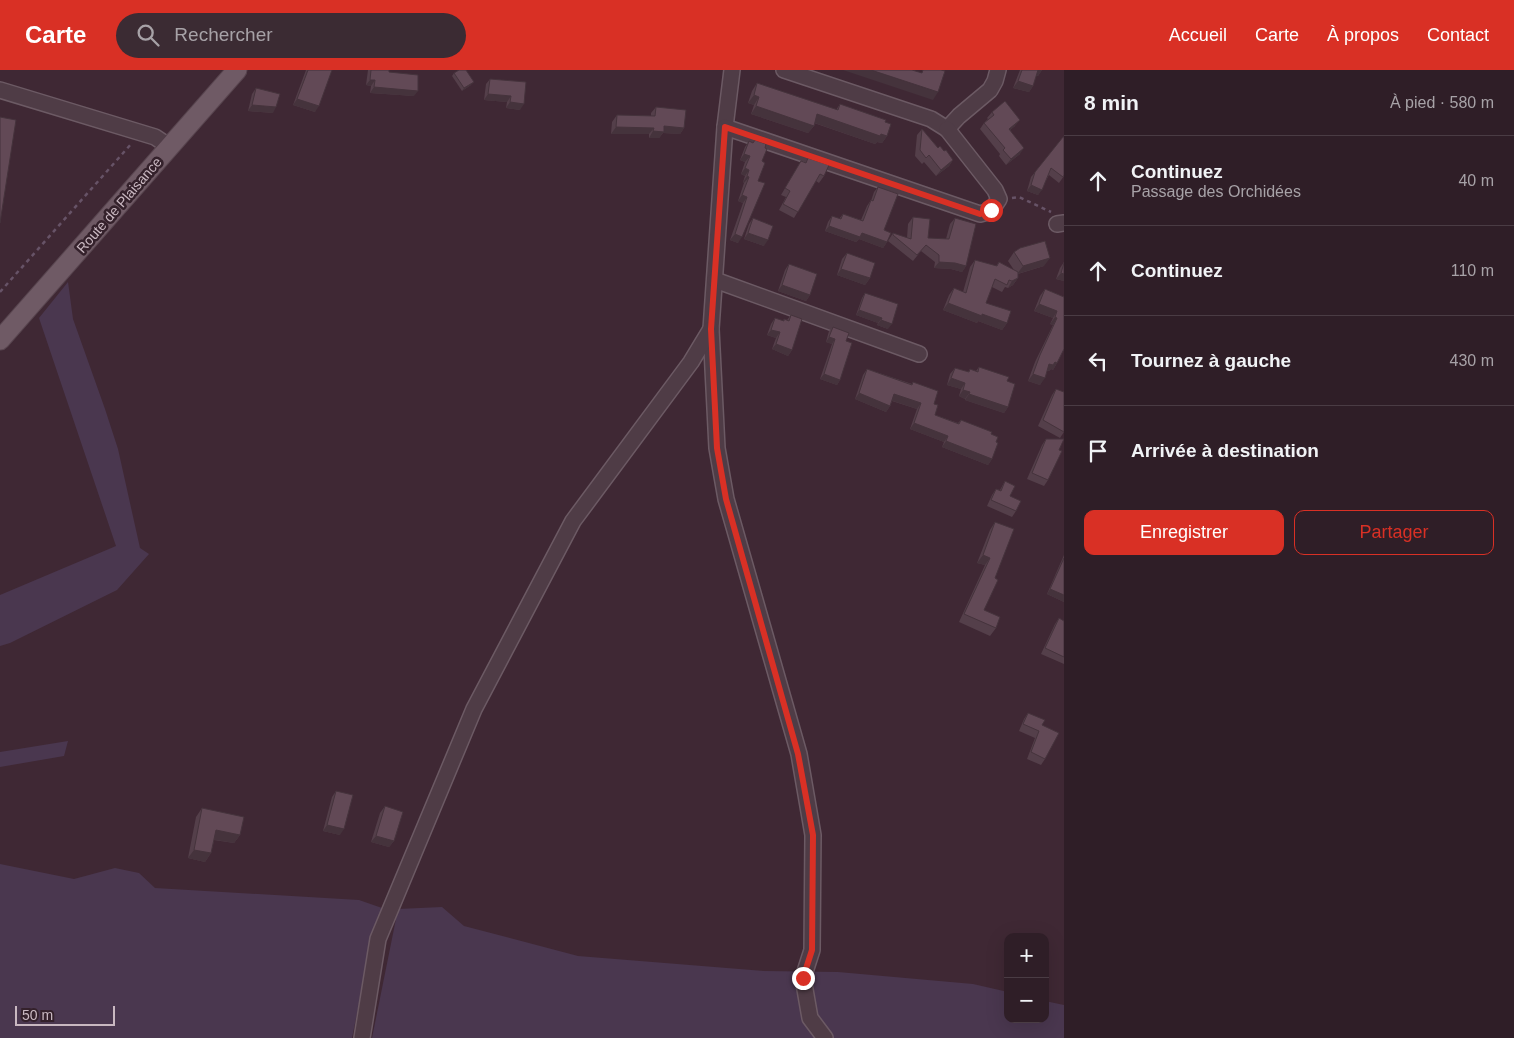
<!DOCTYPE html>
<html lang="fr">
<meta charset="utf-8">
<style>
body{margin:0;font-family:Arial,sans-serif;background:#3b2b33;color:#f1f3f6}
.controls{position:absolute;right:15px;bottom:15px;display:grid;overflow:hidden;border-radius:10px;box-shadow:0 5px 20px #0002}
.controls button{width:45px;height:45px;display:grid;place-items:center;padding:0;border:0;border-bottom:1px solid #4a3c44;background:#2f1e27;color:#f1f3f6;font:25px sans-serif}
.scale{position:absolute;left:15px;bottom:12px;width:100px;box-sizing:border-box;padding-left:5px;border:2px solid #c9b8c1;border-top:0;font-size:14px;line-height:18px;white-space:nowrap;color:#c9b8c1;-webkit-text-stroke:4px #34212b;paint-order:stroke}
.stop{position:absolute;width:15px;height:15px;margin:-11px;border:4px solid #d93025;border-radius:50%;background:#fff}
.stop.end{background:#d93025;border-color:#fff;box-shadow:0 1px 5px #0008}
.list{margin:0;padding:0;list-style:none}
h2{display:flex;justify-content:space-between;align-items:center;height:65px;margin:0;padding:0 20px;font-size:21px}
h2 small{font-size:16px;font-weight:400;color:#a7a2a7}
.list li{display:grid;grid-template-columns:32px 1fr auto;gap:15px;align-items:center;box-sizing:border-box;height:90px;padding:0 20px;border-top:1px solid #4a3c44}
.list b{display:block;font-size:19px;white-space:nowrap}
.list p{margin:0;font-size:16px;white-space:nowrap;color:#a7a2a7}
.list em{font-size:16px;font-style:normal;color:#a7a2a7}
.actions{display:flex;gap:10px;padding:15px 20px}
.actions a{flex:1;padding:11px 0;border:1px solid #d93025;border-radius:10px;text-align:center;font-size:18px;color:#d93025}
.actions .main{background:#d93025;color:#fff}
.icon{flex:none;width:28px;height:28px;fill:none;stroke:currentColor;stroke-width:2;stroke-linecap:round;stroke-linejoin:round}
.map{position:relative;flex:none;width:1064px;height:968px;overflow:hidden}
header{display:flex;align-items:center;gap:30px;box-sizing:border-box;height:70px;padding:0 25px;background:#d93025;color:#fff}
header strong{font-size:24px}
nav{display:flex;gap:28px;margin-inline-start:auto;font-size:18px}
.search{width:350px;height:45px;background:#3b2b33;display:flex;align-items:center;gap:12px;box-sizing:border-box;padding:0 18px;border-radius:28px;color:#a7a2a7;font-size:19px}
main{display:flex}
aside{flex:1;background:#2f1e27}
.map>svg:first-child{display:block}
.green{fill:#4a374f}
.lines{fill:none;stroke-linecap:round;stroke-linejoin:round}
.minor-casing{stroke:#6c5a64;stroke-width:18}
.major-casing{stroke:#58454f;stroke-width:21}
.path{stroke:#675367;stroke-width:2.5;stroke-dasharray:4 4;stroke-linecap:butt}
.minor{stroke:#4f3c46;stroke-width:15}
.major{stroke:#6f5a65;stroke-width:19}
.wall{fill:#543f4a}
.shaded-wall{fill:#45333c}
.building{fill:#624956;stroke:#45333c}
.route{stroke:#d93025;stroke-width:6}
.labels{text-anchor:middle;stroke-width:5;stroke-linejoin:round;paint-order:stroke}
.street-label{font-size:14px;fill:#c9b8c1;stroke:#34212b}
</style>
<header>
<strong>Carte</strong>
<div class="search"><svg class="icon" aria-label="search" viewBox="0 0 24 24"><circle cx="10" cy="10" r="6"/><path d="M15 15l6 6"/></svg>Rechercher</div>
<nav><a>Accueil</a><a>Carte</a><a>À propos</a><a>Contact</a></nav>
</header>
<main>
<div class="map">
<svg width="1064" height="968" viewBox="0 0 1064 968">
<rect width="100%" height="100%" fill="#3f2834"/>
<g class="green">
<path d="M68,212L73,249L105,339L118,379L140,478L149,484L117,520L10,573L0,576V525L116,476L39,248Z"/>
<path d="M68,671L64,686L0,697V682Z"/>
<path d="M0,794L74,809L115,798L139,803L155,818L359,830L382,838L371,875L352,968H0Z"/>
<path d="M442,837L464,856L578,886L764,901L838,902L973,914L1008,922V949H1045V931L1064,935V968H372L398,839Z"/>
</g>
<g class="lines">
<defs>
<g id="minor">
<path d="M732,0L725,57L711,259L717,378L726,429L799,684L813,765L812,880L803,908L810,948L825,968"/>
<path d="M784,0L931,49L947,59L959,46L990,20L995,11L998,0"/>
<path d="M0,20L155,67L170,77"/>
<path d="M725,57L980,144L991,141L999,129L995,120L947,59"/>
<path d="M1057,154L1064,153"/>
<path d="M715,210L919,284"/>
<path d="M362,968L378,869L474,639L573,451L691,292L711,259"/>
</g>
<path id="major" d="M0,270L237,0"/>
</defs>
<use href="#minor" class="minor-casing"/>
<use href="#major" class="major-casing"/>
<g class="path">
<path d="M1012,128L1019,127L1051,142"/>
<path d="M0,222L132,73"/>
</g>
<use href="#minor" class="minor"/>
<use href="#major" class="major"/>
</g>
<g class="wall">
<path d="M306,0H332L315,42L293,35Z"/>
<path d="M368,0H389V2L414,26L370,23L371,16L366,15Z"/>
<path d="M1020,0H1042L1038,6L1036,5L1033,16L1029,22L1013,18Z"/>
<path d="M454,3L471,15L462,21L452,6Z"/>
<path d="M490,9L526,12L520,40L506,38L507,32L484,30L486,14Z"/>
<path d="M757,13L836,40L840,34L885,52L887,66L882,73L877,72L875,74L814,53V56L808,63L751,44L754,35L748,33L752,21Z"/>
<path d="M256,18L273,43L248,41L252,24Z"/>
<path d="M656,37L684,58L680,64L663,63L659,68H649V64H611L612,52L617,45L651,46V43Z"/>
<path d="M992,42L1015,56L1010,60L1020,84L1006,95L999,86L1000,84L980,59L984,53L988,49L987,48Z"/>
<path d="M922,59L938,78L944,81L953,90L949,96L936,106L924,92L922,94L915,86L917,65Z"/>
<path d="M1064,67V106L1059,113L1049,105L1038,125L1027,121L1031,107Z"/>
<path d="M755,70L765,78L758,111L738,173L730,170L743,133L738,131L744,113L743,112L745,106L741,104L745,92L740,90L745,77L749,71L752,73Z"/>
<path d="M808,88L824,106L819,113L816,111L794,148L779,140L786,127L781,125L801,91L805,93Z"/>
<path d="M878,117L887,172L883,178L859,169L856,172L825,161L828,152L832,146L839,149L843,144L861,150L867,136L871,130V131L874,122Z"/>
<path d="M913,147L928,168L946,169L950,154L955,148L966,196L962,202L951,199L934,198L935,192L921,181L913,191L888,171L893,163L907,168L908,154Z"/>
<path d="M753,148L764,176L744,169L749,154Z"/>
<path d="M1014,182L1044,196L1018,204V208L1013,215L1008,218L1005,217L1002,222L992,217L986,233L1007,253L1002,260L978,251L977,253L943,240L949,225L954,218L963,222L970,197L975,190L996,196L999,192L1014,200L1008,191Z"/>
<path d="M847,183L870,208L865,215L837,205L842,189Z"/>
<path d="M1064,192V211L1056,209L1060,198Z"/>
<path d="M789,194L810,225L806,231L778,221L785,200Z"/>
<path d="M1045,219L1064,227L1057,293L1053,300L1051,299L1049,301H1047L1040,315L1028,311L1035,292L1053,255L1050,254L1053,248L1034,241L1040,226Z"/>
<path d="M865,223L888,259L877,255L878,253L856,245L862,228Z"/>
<path d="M791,245L792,280L788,286L772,279L776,268L767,265L771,254L775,248L783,251L784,249L787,250Z"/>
<path d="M833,257L846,271L840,310L837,315L820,309L832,274L826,272L829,261Z"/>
<path d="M979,297L1007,311L1008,337L1004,343L965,330V329L959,326L961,319L947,315L950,304L955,298L968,302L970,299L976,301Z"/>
<path d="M867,299L912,314L913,312L934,334L935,345L958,353L961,350L991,364L996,372L992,389L988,395L942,377L944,372L910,359L917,339L892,331L890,336L886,342L855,329L863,305Z"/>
<path d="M1056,319L1064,362L1060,368L1038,356L1052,325Z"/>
<path d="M1046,369L1048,410L1044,416L1027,409L1042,375Z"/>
<path d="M1005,411L1010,426L1016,441L1012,447L987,436L992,425L996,419L1000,420Z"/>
<path d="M995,452V508L984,540L996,558L990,566L959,552L985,495L977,493L990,460Z"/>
<path d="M1064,485V532L1047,524Z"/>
<path d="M1059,548L1064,551V594L1041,584L1055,554Z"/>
<path d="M1028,643L1042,655L1045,689L1041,695L1027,689L1035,668L1019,661L1024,649Z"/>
<path d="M336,721L340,765L323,761L332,727Z"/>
<path d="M385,736L394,771L389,777L371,772L380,743Z"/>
<path d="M202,738L240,765L234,773L214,770L211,783L205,792L188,788L196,747Z"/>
</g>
<g class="shaded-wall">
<path d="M843,0H871L938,22L933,30Z"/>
<path d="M1037,0H1042L1038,6L1034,5Z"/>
<path d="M370,10H375L371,16L366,15Z"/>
<path d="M1018,11L1033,16L1029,22L1013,18Z"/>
<path d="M474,12L471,15L462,21L464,18Z"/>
<path d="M374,17L418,21L414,26L370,23Z"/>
<path d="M488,24L511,26L507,32L484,30Z"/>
<path d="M754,25L759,27L754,35L748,33Z"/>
<path d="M297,29L319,36L315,42L293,35Z"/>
<path d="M510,32L524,34L520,40L506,38Z"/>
<path d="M252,35L276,37L273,43L248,41Z"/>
<path d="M756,36L814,56L808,63L751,44Z"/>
<path d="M817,44L881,64L887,66L882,73L877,72L875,74L812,52Z"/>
<path d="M1020,50L1015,56L1004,65L1009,59Z"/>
<path d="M664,56L684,58L680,64L663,63L659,68H649L653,61Z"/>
<path d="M616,57L654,58L649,64H611Z"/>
<path d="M1024,78L1020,84L1006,95L1011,89Z"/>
<path d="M744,84L750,86L745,92L740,90Z"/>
<path d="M953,90L949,96L936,106L941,100Z"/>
<path d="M745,98L749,100L745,106L741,104Z"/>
<path d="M747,106L749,107L744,113L743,112Z"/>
<path d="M1031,115L1042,120L1038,125L1027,121Z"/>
<path d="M742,125L747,127L743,133L738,131Z"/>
<path d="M829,156L862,163L887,172L883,178L859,169L856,172L825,161Z"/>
<path d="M748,163L768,170L764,176L744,169Z"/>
<path d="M735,164L742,167L738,173L730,170Z"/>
<path d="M1050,188L1044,196L1017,204L1023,196Z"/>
<path d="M939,192L955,193L966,196L962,202L951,199L934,198Z"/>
<path d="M841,199L870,208L865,215L837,205Z"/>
<path d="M1061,203L1064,204V211L1056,209Z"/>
<path d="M1018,208L1013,215L1008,218L1012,211Z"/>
<path d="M782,215L810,225L806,231L778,221Z"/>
<path d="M948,233L982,244L1007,253L1002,260L978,251L977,253L943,240Z"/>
<path d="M1039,234L1057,241L1053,248L1034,241Z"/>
<path d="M859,240L882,248L878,253L856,245Z"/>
<path d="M1055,247L1057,248L1053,255L1050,254Z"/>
<path d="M881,250L892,254L888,259L877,255Z"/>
<path d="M771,260L780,262L776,268L767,265Z"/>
<path d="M829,267L835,269L832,274L826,272Z"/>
<path d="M776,274L792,280L788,286L772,279Z"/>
<path d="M1055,292L1057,293L1053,300L1051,299L1049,301L1045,300L1049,294Z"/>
<path d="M824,304L840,310L837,315L820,309Z"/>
<path d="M1033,304L1045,308L1040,315L1028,311Z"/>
<path d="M951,308L965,313L961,319L947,315Z"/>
<path d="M963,320L970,322L965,329L959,326Z"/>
<path d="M859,323L890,336L886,342L855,329Z"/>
<path d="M894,324L921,333L917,339L890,330Z"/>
<path d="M969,324L1008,337L1004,343L965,330Z"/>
<path d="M914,353L948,366L944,372L910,359Z"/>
<path d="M946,371L992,389L988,395L942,377Z"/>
<path d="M983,485L990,488L985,495L977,493Z"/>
<path d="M1050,519L1064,525V532L1047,524Z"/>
<path d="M327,755L344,759L340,765L323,761Z"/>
<path d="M216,760L240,765L234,773L210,769Z"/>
<path d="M376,766L394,771L389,777L371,772Z"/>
<path d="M194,780L211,783L205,792L188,788Z"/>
</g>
<g class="building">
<path d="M308,0H332L319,36L297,29Z"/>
<path d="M371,0H389V2L418,5V21L374,17L375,10H370Z"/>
<path d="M459,0H466L474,12L464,18L454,3Z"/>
<path d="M871,0H912L922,3L923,0H941L945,1L938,22Z"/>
<path d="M1022,0H1038L1033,16L1018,11Z"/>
<path d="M490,9L526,12L524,34L510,32L511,26L488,24Z"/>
<path d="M757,13L838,40L840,34L886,50L885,52L891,54L887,66L881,64L880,66L817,44L814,56L756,36L759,27L754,25Z"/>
<path d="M256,18L280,24L276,37L252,35Z"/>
<path d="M1005,31L1020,50L1009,59L1024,78L1011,89L1003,80L1005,78L984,53L994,45L992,42Z"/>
<path d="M656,37L686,40L684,58L664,56V62L653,61L654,58L616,57L617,45L655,46Z"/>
<path d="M0,47L16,50L0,153Z"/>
<path d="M922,59L938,78L940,76L944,81L946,80L953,90L941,100L929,85L926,88L920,80Z"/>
<path d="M1063,67H1064V105L1063,107L1051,98L1042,120L1031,115L1035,102Z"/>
<path d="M755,70L766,74L765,78L767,79L762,91L765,93L758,111L765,113L742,167L735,164L747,127L742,125L749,107L747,106L749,100L745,98L750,86L744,84L749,71L753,73Z"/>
<path d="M808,88L829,95L824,106L820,104L798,142L783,134L790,121L785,118L801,91L806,93Z"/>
<path d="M878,117L898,124L884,160L891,163L887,172L862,163L860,167L829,156L832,146L841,149L843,144L863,151L871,130L873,131Z"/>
<path d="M913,147L930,149L928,168L949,169L955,148L976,154L966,196L955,193L939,192V185L926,175L917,185L893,165V163L911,169Z"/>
<path d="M753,148L773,156L768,170L748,163Z"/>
<path d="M1045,171L1050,188L1023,196L1014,182L1020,178Z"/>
<path d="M847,183L875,193L870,208L841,199Z"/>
<path d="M975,190L997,196L999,192L1018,202V208L1012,211L1009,210L1007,215L995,209L986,233L1011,241L1007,253L982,244V246L948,233L954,218L966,223Z"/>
<path d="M1064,193V204L1061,203Z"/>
<path d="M789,194L817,204L810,225L782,215Z"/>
<path d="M1045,219L1064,227V279L1057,293L1055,292L1053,295L1049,294L1045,308L1033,304L1040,285L1057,248L1055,247L1057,241L1039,234Z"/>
<path d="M865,223L898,234L892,254L881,250L882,248L859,240Z"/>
<path d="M791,245L802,249L792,280L776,274L780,262L771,260L775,248L784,251V249L789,251Z"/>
<path d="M833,257L849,263L846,271L852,273L840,310L824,304L835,269L829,267Z"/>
<path d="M979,297L1009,307L1007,311L1015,314L1008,337L969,324L970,322L963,320L965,313L951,308L955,298L969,302L970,299L978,302Z"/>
<path d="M867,299L912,315L913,312L938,321L934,334L938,335L935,345L959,354L961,350L992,362L991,364L998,367L996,372L998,373L992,389L946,371L948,366L914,353L921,333L894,324L890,336L859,323Z"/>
<path d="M1056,319L1064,322V362L1043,350Z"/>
<path d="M1046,369H1064L1059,380L1062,381L1048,410L1032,403Z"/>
<path d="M1005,411L1015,416L1010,426L1021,431L1016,441L991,430L996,419L1001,421Z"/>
<path d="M995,452L1014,459L995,508L998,510L984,540L1000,547L996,558L964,544L990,488L983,485Z"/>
<path d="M1064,488V525L1050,519Z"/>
<path d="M1059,548L1064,551V587L1045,578Z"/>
<path d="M1028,643L1045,650L1042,655L1059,663L1045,689L1031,682L1039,661L1023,654Z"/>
<path d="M336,721L353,725L344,759L327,755Z"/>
<path d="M385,736L403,742L394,771L376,766Z"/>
<path d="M202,738L244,747L240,765L216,760L211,783L194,780Z"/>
</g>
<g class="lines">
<path class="route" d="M803,908L812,880L813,765L798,684L726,429L717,378L711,259L725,57L980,144L991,140"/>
</g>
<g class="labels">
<g class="street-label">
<text transform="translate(119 135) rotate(-49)" y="5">Route de Plaisance</text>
</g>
</g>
</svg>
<div class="controls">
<button>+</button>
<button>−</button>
</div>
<div class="scale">50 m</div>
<div class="stop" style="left:991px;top:140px"></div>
<div class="stop end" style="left:803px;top:908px"></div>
</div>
<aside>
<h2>8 min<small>À pied · 580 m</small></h2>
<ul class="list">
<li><svg class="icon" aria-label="ahead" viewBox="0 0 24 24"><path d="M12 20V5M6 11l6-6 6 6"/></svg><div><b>Continuez</b><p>Passage des Orchidées</p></div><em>40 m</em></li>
<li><svg class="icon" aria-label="ahead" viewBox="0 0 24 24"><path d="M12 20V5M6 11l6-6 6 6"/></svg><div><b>Continuez</b></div><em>110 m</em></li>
<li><svg class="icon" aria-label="left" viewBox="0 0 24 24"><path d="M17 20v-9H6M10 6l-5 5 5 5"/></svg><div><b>Tournez à gauche</b></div><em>430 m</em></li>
<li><svg class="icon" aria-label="arrive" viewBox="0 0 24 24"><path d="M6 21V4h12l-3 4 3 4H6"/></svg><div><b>Arrivée à destination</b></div></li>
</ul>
<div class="actions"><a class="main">Enregistrer</a><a>Partager</a></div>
</aside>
</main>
